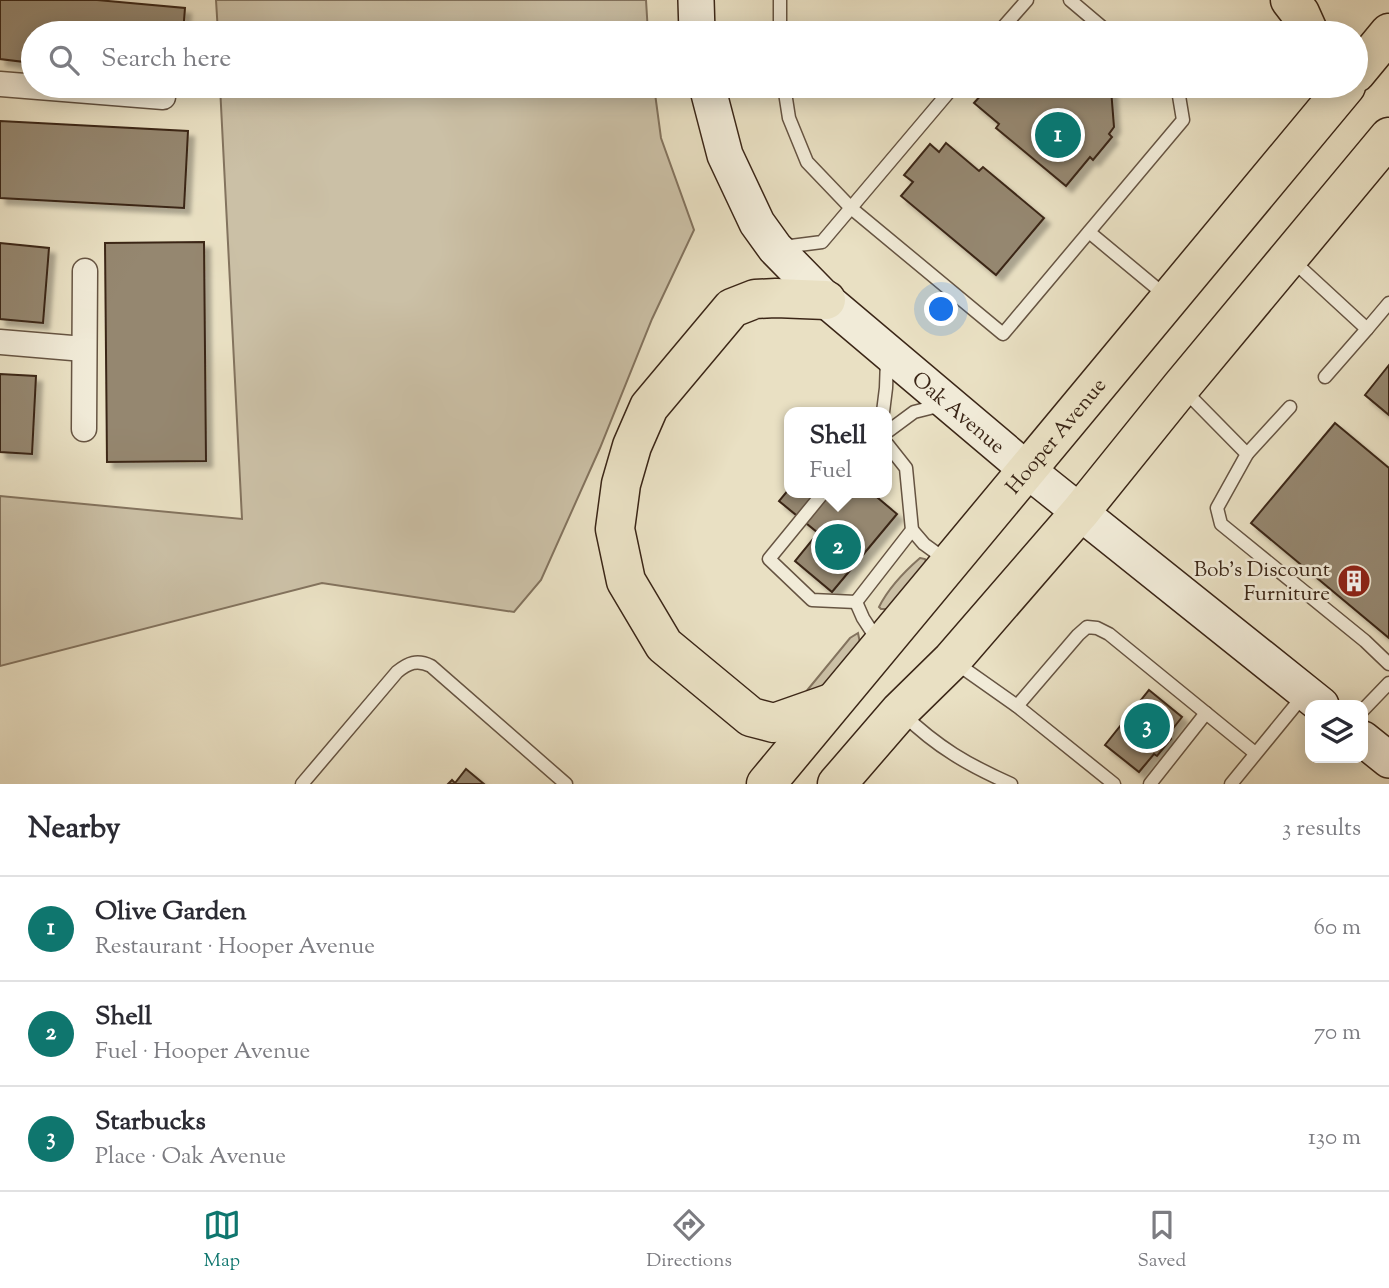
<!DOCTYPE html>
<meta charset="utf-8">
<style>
body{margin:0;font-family:"Sorts Mill Goudy",serif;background:#f2f2f3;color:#2b2b33}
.controls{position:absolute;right:21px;bottom:21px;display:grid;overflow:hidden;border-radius:14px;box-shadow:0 4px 18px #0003}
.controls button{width:63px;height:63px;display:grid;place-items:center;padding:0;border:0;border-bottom:2px solid #e1e1e2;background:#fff;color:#2b2b33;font:35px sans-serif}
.you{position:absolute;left:942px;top:310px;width:24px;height:24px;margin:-18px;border:5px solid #fff;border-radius:50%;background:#1a73e8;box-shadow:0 0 0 10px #1a73e833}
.badge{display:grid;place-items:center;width:46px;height:46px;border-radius:50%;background:#0f766e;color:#fff;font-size:23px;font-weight:700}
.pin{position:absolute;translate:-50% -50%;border:4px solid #fff;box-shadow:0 2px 7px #0006}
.popup{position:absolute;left:784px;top:407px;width:108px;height:91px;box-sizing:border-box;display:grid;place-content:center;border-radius:14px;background:#fff;filter:drop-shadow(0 2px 5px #0005);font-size:23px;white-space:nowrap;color:#7c7c81}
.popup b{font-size:26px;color:#2b2b33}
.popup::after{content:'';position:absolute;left:50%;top:100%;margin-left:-14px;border:14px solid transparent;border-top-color:#fff}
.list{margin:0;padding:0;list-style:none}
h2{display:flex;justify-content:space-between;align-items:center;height:91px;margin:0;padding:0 28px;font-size:30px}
h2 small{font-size:23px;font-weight:400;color:#7c7c81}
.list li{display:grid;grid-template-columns:46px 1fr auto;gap:21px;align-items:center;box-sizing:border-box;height:105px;padding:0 28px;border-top:2px solid #e1e1e2}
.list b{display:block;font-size:26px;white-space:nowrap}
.list p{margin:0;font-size:23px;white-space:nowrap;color:#7c7c81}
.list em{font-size:23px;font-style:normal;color:#7c7c81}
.icon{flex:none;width:38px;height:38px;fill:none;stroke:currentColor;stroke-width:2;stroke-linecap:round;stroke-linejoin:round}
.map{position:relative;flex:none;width:1389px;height:784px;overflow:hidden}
.search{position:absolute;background:#fff;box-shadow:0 4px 18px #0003;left:21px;right:21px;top:21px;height:77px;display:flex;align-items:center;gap:18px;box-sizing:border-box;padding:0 24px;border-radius:38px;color:#7c7c81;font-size:26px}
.sheet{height:406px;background:#fff}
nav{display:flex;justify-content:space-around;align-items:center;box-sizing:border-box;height:98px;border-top:2px solid #e1e1e2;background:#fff;font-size:19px;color:#7c7c81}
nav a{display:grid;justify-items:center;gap:4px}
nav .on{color:#0f766e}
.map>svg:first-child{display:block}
.green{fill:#cbc0a6;stroke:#83735e;stroke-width:2}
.building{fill:#958770;stroke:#3b2617;stroke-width:2;filter:url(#shadow)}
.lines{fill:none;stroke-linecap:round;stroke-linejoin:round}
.lane-casing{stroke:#665442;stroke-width:15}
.street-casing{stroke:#665442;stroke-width:27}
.secondary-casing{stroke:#3b2617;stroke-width:38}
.primary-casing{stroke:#3b2617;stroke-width:41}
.lane{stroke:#f1ebd8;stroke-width:12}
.street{stroke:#f1ebd8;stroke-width:24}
.secondary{stroke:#f1ebd8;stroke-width:35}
.primary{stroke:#e9e0c3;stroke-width:38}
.labels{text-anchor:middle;stroke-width:5;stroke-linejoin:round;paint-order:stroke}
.street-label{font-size:21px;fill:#3b2617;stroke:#f1ebd8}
.poi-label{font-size:21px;fill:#3b2617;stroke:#f1ebd8;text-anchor:end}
</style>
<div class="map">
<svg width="1389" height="784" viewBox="0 0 1389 784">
<defs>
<filter id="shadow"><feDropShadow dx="6" dy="6" stdDeviation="2" flood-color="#0004"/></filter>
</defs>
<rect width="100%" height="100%" fill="#e9e0c3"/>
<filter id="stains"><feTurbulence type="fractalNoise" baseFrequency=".00286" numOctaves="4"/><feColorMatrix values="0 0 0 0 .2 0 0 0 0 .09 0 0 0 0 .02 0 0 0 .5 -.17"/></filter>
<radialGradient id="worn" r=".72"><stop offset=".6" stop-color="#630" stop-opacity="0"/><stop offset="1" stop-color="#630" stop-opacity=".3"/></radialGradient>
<g class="green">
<path d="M216,0H646L648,33H218Z"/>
<path d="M220,86H654L661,138L694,230L652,319L600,448L541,580L514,612L322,583L0,666V496L242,519Z"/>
<path d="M920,558L925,559L926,562L889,609H881L879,607C888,589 905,571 920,558Z"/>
<path d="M858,633L860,643L826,687L791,710L850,638Z"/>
</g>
<g class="building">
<path d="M0,0H97L185,8L183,33H33V63L0,59Z"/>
<path d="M989,86H1107L1111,89L1114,127L1109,134L1112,137L1093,160L1090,157L1066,186L996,128L999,124L974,103Z"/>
<path d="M0,121L188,131L184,208L0,198Z"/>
<path d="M946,143L979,171L983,167L1044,218L996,275L901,196L913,182L904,175L930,144L939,152Z"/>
<path d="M204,242L206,461L107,462L105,243Z"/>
<path d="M0,243L49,248L43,323L0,319Z"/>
<path d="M1389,365V415L1365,395Z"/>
<path d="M0,374L36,376L32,454L0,452Z"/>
<path d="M1335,423L1389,468V638L1251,523Z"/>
<path d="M789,489V493H820L839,509L852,493H872L897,514L832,592L795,561L818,533L779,501Z"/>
<path d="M1149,690L1182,717L1168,735L1171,739L1157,756L1154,754L1139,772L1105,745Z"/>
<path d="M466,769L484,784H448L452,780L455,783Z"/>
</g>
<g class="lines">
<defs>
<g id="lane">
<path d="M780,0V33"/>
<path d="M1070,0L1109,33"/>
<path d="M998,33L1027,0"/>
<path d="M784,86L789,118L807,162L851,208L1003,334L1183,120L1178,90L1172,86"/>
<path d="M1089,232L1166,296"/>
<path d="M783,247L822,242L954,86"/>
<path d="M1291,259L1367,329L1389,303"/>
<path d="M1325,377L1367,329"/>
<path d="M1183,389L1247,454L1217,508L1221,524L1365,641L1389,664"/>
<path d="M883,412L886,388L887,359"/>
<path d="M887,432L914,412L942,405"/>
<path d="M1247,454L1290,407"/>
<path d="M823,493L769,559L812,600L856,602L912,530L906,468L887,444"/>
<path d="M912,530L924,544L946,560"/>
<path d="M856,602L863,618L878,641"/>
<path d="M956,663L1017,706L1114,784"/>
<path d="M1017,706L1078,635L1087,627L1097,628L1109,634L1255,753"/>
<path d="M1363,710L1389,683"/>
<path d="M903,714C937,747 968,765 1011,784"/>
<path d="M302,784L397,672C408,663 417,659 431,666L566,784"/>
<path d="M1150,784L1206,713"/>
<path d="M1231,784L1303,696"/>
</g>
<g id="street">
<path d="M0,84L163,97"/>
<path d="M0,342L84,349"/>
<path d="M84,429L85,271"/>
</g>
<g id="secondary">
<path d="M696,0L697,33"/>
<path id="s1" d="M707,86L725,155L757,223L775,248L826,300L1026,469L1321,705"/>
<path d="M1363,739L1389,760"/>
</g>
<g id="primary">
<path d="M1290,0L1300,13L1309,33"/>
<path d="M1356,73L1389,33"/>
<path d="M826,300L776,298L755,299L732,308L649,407L632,446L621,484L615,529L626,581L664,645L751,717L774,723L831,703"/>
<path id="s2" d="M766,784L1346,86"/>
<path d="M837,784L900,711L952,660L1081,511L1181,387L1389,137"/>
</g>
</defs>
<use href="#lane" class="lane-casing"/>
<use href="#street" class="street-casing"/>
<use href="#secondary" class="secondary-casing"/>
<use href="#primary" class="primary-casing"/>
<use href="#lane" class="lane"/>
<use href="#street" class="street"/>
<use href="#secondary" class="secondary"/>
<use href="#primary" class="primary"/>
</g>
<defs>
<symbol id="building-disc" viewBox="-11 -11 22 22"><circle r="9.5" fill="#8f2418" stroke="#f1ebd8"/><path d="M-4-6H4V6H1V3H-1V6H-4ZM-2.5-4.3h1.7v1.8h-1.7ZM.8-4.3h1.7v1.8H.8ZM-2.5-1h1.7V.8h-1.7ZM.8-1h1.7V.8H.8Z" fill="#fff"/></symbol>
</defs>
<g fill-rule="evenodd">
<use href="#building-disc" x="1335" y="562" width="38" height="38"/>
</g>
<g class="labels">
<g class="street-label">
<text dy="7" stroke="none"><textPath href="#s1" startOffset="424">Oak Avenue</textPath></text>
<text dy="7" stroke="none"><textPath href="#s2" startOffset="453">Hooper Avenue</textPath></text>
</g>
<g class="poi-label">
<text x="1330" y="576">Bob's Discount<tspan x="1330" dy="24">Furniture</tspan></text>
</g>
</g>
<rect width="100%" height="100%" filter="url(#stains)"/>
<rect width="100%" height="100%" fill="url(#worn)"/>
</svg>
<div class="controls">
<button><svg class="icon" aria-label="layers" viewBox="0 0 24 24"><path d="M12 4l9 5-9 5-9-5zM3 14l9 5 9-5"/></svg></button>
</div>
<div class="you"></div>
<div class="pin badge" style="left:1058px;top:135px">1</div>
<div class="pin badge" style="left:838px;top:547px">2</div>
<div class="popup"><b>Shell</b>Fuel</div>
<div class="pin badge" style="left:1147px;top:726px">3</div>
<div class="search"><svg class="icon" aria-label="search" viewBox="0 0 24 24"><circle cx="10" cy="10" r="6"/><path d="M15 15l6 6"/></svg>Search here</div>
</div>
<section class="sheet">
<h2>Nearby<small>3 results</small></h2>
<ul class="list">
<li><span class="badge">1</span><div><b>Olive Garden</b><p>Restaurant · Hooper Avenue</p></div><em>60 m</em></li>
<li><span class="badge">2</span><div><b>Shell</b><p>Fuel · Hooper Avenue</p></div><em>70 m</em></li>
<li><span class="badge">3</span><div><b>Starbucks</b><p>Place · Oak Avenue</p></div><em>130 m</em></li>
</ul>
</section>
<nav>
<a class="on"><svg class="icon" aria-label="map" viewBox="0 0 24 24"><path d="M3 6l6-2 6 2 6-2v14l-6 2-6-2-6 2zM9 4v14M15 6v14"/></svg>Map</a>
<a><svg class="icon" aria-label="directions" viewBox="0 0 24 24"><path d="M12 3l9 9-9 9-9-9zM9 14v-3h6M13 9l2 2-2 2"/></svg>Directions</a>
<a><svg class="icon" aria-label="saved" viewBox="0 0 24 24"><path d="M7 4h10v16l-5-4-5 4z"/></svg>Saved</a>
</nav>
